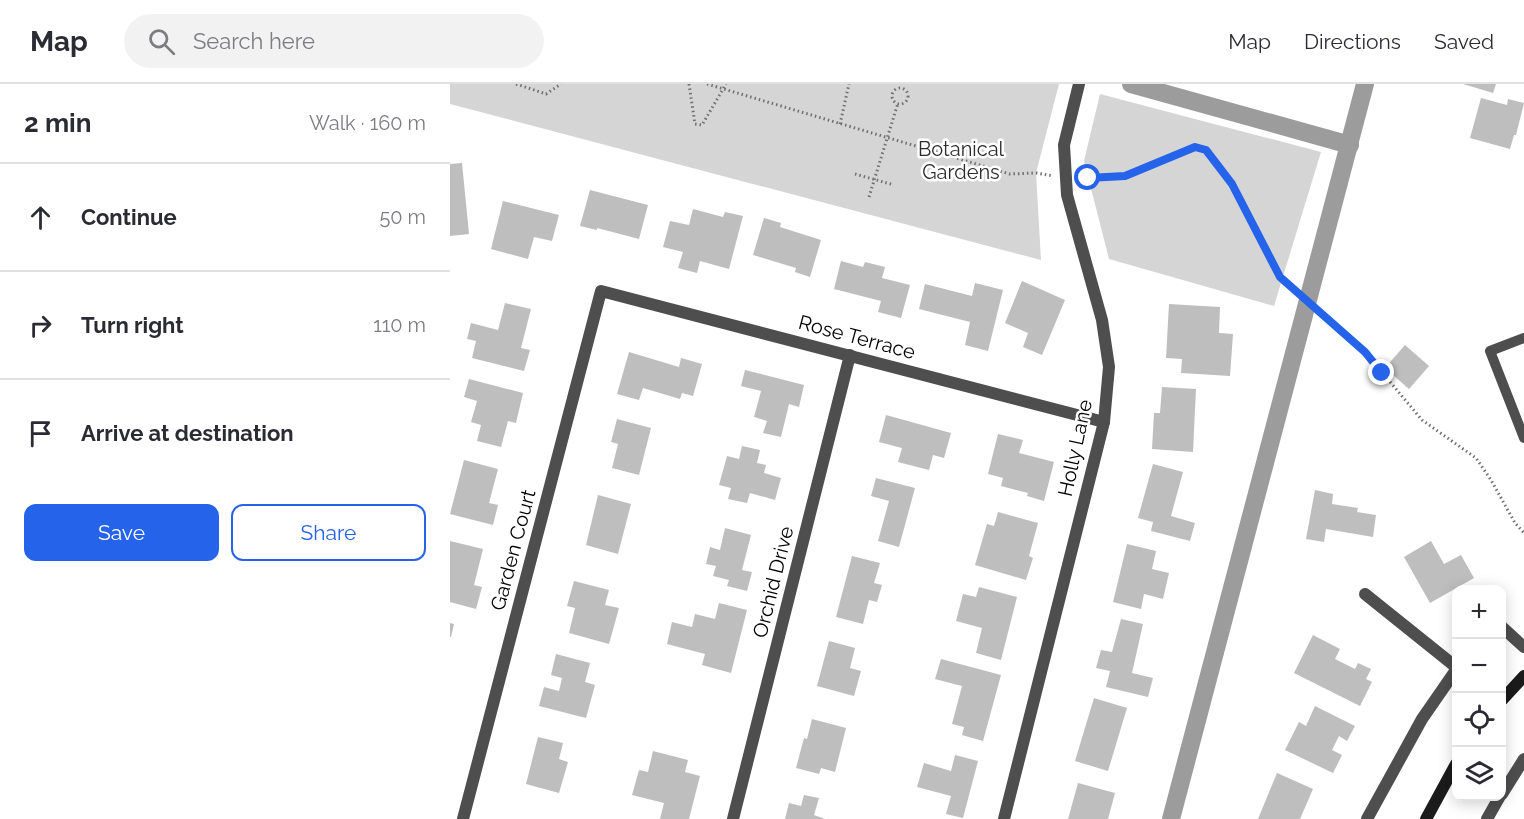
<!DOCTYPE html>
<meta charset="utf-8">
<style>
body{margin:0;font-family:Raleway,sans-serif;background:#f2f2f3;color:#2b2b33}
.controls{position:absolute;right:18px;bottom:18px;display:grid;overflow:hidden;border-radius:12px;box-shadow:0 3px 15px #0003}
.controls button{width:54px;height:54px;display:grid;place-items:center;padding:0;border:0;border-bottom:2px solid #e1e1e2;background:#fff;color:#2b2b33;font:30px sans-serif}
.stop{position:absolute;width:18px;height:18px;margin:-14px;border:4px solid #2563eb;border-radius:50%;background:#fff}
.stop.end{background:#2563eb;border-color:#fff;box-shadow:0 2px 6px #0008}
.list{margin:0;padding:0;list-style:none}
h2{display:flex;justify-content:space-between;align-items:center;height:78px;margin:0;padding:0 24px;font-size:26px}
h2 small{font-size:20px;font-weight:400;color:#7c7c81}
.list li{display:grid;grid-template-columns:39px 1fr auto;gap:18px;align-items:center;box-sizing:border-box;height:108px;padding:0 24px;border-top:2px solid #e1e1e2}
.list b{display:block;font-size:22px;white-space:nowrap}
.list em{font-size:20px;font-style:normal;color:#7c7c81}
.actions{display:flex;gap:12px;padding:18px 24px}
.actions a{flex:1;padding:14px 0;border:2px solid #2563eb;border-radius:12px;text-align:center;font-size:21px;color:#2563eb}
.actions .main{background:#2563eb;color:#fff}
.icon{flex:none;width:33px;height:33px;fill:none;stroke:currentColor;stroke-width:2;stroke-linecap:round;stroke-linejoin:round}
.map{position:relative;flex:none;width:1074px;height:735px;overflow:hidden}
header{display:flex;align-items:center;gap:36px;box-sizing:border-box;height:84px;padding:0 30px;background:#fff;border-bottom:2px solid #e1e1e2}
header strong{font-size:28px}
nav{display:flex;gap:33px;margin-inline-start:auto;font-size:21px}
.search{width:420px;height:54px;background:#f2f2f3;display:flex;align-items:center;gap:15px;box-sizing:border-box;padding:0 21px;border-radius:33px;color:#7c7c81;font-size:22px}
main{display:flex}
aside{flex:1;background:#fff}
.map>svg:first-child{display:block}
.green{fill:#d5d5d5}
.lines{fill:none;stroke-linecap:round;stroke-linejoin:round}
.canal{stroke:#9c9c9c;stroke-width:18}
.building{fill:#bebebe}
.path{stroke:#707070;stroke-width:3;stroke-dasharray:1.5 3;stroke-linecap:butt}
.lane{stroke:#4e4e4e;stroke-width:10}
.street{stroke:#4e4e4e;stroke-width:12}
.secondary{stroke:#1b1b1b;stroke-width:12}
.route{stroke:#2563eb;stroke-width:8}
.labels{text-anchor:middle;stroke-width:5;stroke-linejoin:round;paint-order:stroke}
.park-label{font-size:20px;fill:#2c2c2c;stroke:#fff}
.street-label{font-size:20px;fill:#000;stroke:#fff}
</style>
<header>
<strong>Map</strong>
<div class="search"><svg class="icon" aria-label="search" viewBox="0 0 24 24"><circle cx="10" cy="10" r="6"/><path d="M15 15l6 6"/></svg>Search here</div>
<nav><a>Map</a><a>Directions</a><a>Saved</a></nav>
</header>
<main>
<aside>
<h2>2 min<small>Walk · 160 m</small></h2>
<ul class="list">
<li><svg class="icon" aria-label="ahead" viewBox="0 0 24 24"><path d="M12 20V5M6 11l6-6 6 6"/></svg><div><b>Continue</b></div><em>50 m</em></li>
<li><svg class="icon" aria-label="right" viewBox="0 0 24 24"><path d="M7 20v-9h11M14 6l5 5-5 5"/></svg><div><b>Turn right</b></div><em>110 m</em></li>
<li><svg class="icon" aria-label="arrive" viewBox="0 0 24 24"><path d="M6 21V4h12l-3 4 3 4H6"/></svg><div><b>Arrive at destination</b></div></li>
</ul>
<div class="actions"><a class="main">Save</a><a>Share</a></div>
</aside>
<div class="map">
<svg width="1074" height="735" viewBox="0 0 1074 735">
<rect width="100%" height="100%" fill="#fff"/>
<g class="green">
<path d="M0,0H609L586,89L591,176L0,20Z"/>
<path d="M650,10L871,68L824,222L659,175L634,77Z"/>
</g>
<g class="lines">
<g class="canal">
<path d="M681,0L900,61"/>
<path d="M721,735L915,0"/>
</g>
</g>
<g class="building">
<path d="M1013,0H1046L1043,9Z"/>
<path d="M1031,14L1057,21L1058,15L1074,19L1066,51H1064L1060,65L1020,54Z"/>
<path d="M12,79L19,150L0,152V80Z"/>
<path d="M140,106L198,121L189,155L147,144V146L130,142Z"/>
<path d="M53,117L109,131L102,157L84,153L78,175L41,165Z"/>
<path d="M243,125L273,133L275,128L293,132L279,185L250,177L247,189L228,184L233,168L213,163L220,137L239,141Z"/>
<path d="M314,134L331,139L330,143L371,156L360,193L345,188L346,184L303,171Z"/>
<path d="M391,177L413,183L415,178L435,183L432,194L460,201L451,234L428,228L431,217L384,205Z"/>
<path d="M572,197L615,216L592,271L573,263L578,249L555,239Z"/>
<path d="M525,199L553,206L538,267L515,261L520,238L469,225L475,200L522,212Z"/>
<path d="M55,219L81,225L71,264L80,266L74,287L22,274L26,257L17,255L21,239L48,246Z"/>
<path d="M719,220L770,223L769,249L783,250L780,292L731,289L732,275L716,274Z"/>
<path d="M955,261L979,282L959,305L935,284Z"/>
<path d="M179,268L229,283L231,274L252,280L243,312L232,309L230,315L193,304L189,316L167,310Z"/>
<path d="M295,286L354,301L349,323L339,320L331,353L313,349L317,337L304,333L311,307L291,302Z"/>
<path d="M19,295L73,309L66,339L58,337L51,363L27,357L31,341L21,338L27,317L14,313Z"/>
<path d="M712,303L746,305L743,368L702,365L704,329H710Z"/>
<path d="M436,331L501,349L494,374L483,371L479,386L448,378L452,364L429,358Z"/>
<path d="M167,335L201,344L189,391L162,384L168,360L161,358Z"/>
<path d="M548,350L573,356L569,369L604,378L594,417L577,412L578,409L551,402L553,394L538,390Z"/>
<path d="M292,362L310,366L307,379L316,381L314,389L331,394L325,416L300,409L297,419L278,415L281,404L269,401L277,372L289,375Z"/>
<path d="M14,376L48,385L39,419L48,421L43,441L0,430Z"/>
<path d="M703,380L733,388L721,432L745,439L740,457L701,447L703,438L688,434Z"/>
<path d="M426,394L465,404L449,463L428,457L439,417L421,412Z"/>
<path d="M865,406L883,410L882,420L908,424L907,428L926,431L923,453L876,445L874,458L856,455Z"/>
<path d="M148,411L181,420L168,470L136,461Z"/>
<path d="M548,428L588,439L579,472L583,474L576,496L525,481L537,440L544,442Z"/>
<path d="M275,444L301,451L292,486L302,488L297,507L277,502L279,496L263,492L266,482L256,480L260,463L270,466Z"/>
<path d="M0,457L33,465L24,501L32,503L26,525L0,518Z"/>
<path d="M981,457L994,480L1011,471L1024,494L980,519L954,473Z"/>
<path d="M677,460L706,467L702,485L719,489L713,515L694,510L691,525L663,518Z"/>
<path d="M402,472L430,479L424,499L432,501L427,518L419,516L413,540L386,533Z"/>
<path d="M124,497L159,506L155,521L169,524L159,560L119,549L125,524L117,522Z"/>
<path d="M529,503L567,513L551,576L526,569L532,544L506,537L513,510L526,513Z"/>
<path d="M269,519L297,526L281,589L252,581L255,570L217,560L222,538L242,543L245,530L265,535Z"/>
<path d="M671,535L693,540L682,589L703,594L698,613L656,603L660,587L646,584L651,566L662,568Z"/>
<path d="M0,539L4,540L1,553H0Z"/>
<path d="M863,551L890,565L885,575L905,585L908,579L921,585L916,595L922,598L910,622L844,589Z"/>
<path d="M379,557L405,564L400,584L411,587L404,612L367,602Z"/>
<path d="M106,570L140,579L135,598L145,601L136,634L89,622L94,603L109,607L112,594L101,591Z"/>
<path d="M491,575L551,591L533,657L512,651L514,643L502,640L512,602L485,595Z"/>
<path d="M644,614L677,624L658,687L625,677Z"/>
<path d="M865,622L905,642L897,657L889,652L882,666L892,671L883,689L835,666L849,638L856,642Z"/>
<path d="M362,635L396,644L385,688L371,684L369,690L346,684L354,654L357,655Z"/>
<path d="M88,653L113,659L109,675L118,678L109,709L76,700Z"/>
<path d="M203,667L238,676L235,688L250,692L239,735H210L214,719L182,711L189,686L198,688Z"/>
<path d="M505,671L528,677L513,734L496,730L501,712L467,703L474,679L501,687Z"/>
<path d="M827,689L863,705L850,735H808Z"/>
<path d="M628,699L665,709L658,735H618Z"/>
<path d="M354,711L369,714L364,731L375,735H335L339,719L351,722Z"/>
</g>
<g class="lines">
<g class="path">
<path d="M66,0L96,10L111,0"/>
<path d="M239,0L245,40L252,41L276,0"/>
<path d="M257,0L560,90L586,89L603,92"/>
<circle cx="450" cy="12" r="8"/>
<path d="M390,40L399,0"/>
<path d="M405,90L444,101"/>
<path d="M630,94L675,92L745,63L756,66L782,100L830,193L915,268L972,336L1026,374L1041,396L1065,439L1074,449"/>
<path d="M419,113L448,19"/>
</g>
<path class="lane" d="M1074,254L1040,267L1074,354"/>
<g class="street">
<path d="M915,510L1006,583"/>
<path d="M1052,543L1074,563"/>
<path d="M1052,710L1074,675"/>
<path d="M13,735L151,207L654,338"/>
<path d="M283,735L400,271"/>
<path d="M554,735L654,338L659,283L652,236L617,111L614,61L629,0"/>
<path d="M917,735L972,635L1006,586"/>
<path d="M1037,735L1050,712"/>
</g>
<g class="secondary">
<path d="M1052,616L1074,592"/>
<path d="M976,735L1006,680"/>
</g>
</g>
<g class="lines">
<path class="route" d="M638,94L675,92L745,63L756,66L782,100L830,193L915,268L932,289"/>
</g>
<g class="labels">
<g class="park-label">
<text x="511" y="72">Botanical<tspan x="511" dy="23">Gardens</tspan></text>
</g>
<g class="street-label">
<text transform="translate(407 253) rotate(15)" y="7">Rose Terrace</text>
<text transform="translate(625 364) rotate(-78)" y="7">Holly Lane</text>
<text transform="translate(63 466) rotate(-75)" y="7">Garden Court</text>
<text transform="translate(323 498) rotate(-76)" y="7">Orchid Drive</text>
</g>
</g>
</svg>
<div class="controls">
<button>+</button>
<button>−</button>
<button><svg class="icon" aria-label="locate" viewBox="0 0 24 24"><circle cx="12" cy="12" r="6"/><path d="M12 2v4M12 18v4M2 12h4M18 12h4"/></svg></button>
<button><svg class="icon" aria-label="layers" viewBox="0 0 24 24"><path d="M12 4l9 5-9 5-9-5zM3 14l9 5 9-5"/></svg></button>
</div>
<div class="stop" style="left:638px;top:94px"></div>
<div class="stop end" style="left:932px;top:289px"></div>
</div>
</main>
